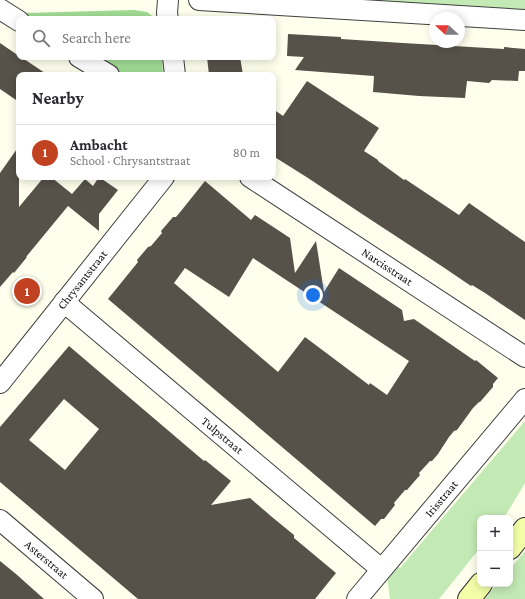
<!DOCTYPE html>
<meta charset="utf-8">
<style>
body{margin:0;font-family:"Crimson Pro",serif;background:#f7f7f7;color:#2b2b33}
.controls{position:absolute;right:12px;bottom:12px;display:grid;overflow:hidden;border-radius:8px;box-shadow:0 2px 10px #0003}
.controls button{width:36px;height:36px;display:grid;place-items:center;padding:0;border:0;border-bottom:1px solid #e1e1e2;background:#fff;color:#2b2b33;font:20px sans-serif}
.compass{position:absolute;left:429px;top:12px;width:36px;height:36px;border-radius:50%;background:#fff;box-shadow:0 2px 10px #0003;rotate:292deg}
.you{position:absolute;left:313px;top:295px;width:14px;height:14px;margin:-10px;border:3px solid #fff;border-radius:50%;background:#1a73e8;box-shadow:0 0 0 6px #1a73e833}
.badge{display:grid;place-items:center;width:26px;height:26px;border-radius:50%;background:#c14221;color:#fff;font-size:13px;font-weight:700}
.pin{position:absolute;translate:-50% -50%;border:2px solid #fff;box-shadow:0 1px 4px #0006}
.list{margin:0;padding:0;list-style:none}
h2{display:flex;justify-content:space-between;align-items:center;height:52px;margin:0;padding:0 16px;font-size:17px}
h2 small{font-size:13px;font-weight:400;color:#7c7c81}
.list li{display:grid;grid-template-columns:26px 1fr auto;gap:12px;align-items:center;box-sizing:border-box;height:56px;padding:0 16px;border-top:1px solid #e1e1e2}
.list b{display:block;font-size:15px;white-space:nowrap}
.list p{margin:0;font-size:13px;white-space:nowrap;color:#7c7c81}
.list em{font-size:13px;font-style:normal;color:#7c7c81}
.icon{flex:none;width:22px;height:22px;fill:none;stroke:currentColor;stroke-width:2;stroke-linecap:round;stroke-linejoin:round}
.map{position:relative;flex:none;width:525px;height:599px;overflow:hidden}
.search{position:absolute;background:#fff;box-shadow:0 2px 10px #0003;left:16px;top:16px;width:260px;height:44px;display:flex;align-items:center;gap:10px;box-sizing:border-box;padding:0 14px;border-radius:8px;color:#7c7c81;font-size:15px}
.panel{position:absolute;background:#fff;box-shadow:0 2px 10px #0003;left:16px;top:72px;width:260px;height:108px;border-radius:8px}
.map>svg:first-child{display:block}
.green{fill:#c3eab5}
.forest{fill:#a2dc94}
.building{fill:#565149;fill-rule:evenodd}
.lines{fill:none;stroke-linecap:round;stroke-linejoin:round}
.street-casing{stroke:#404040;stroke-width:22}
.secondary-casing{stroke:#2f2f2f;stroke-width:24}
.street{stroke:#fff;stroke-width:20}
.secondary{stroke:#f3ffa8;stroke-width:22}
.labels{text-anchor:middle;stroke-width:4;stroke-linejoin:round;paint-order:stroke}
.street-label{font-size:12px;fill:#0d0d0d;stroke:#fff}
</style>
<div class="map">
<svg width="525" height="599" viewBox="0 0 525 599">
<rect width="100%" height="100%" fill="#feffed"/>
<g class="green">
<path d="M357,0H525V10Z"/>
<path d="M525,421V483L504,518H480V548L439,599H390L387,575L396,565L400,568Z"/>
<path d="M525,551V599H485L497,584H510V569Z"/>
</g>
<g class="forest">
<path d="M134,10L147,12L156,19H28L26,13Z"/>
<path d="M84,57H162L163,75H113Z"/>
</g>
<g class="building">
<path d="M288,34L341,37V39L403,43L504,49V47L525,49V71H519L518,81L492,80L489,83L467,81L465,98L419,96L373,92L374,76L295,70L304,57L287,56Z"/>
<path d="M0,43L19,56V57H21L48,75H19V102L0,89Z"/>
<path d="M207,57H240L243,75H209Z"/>
<path d="M307,81L379,128L364,151L378,160V161L404,180L405,179L459,215L469,203L525,242V320L485,293L472,285L471,286L443,267L362,214L308,178L273,156V109L283,116Z"/>
<path d="M19,146V207L44,177H51L72,194L85,179L93,186L99,177L118,190L99,214V231L68,206L26,257H27L14,273L13,272L0,287V173Z"/>
<path d="M205,181L251,220L255,215L290,238L295,273L316,241L324,292L339,268L402,310L404,321L414,319L475,361L476,360L498,378L493,384V387L480,402H479L473,408L457,430L454,431L449,437L438,454L432,461H430L419,473L420,475L407,490H405L394,503L395,505L384,519H381L375,526L108,299L138,262L137,260L148,247L151,246L162,233L161,231L173,217H176L181,211ZM253,258L409,361L387,395L370,383L369,385L305,337L278,372L174,283L185,268L229,297Z"/>
<path d="M69,346L204,461L205,460L231,481L211,505L250,498L272,517L294,535V538L336,573L315,599H138L0,482V427ZM64,399L99,429L65,470L29,440Z"/>
<path d="M0,561L16,574L44,599H0Z"/>
</g>
<g class="lines">
<defs>
<g id="street">
<path d="M199,0L525,20"/>
<path d="M0,9L19,21"/>
<path d="M168,19L167,13L168,0"/>
<path d="M79,57L109,75"/>
<path d="M173,57L175,75"/>
<path id="s1" d="M250,177L525,357"/>
<path id="s2" d="M64,302L381,569"/>
<path id="s3" d="M0,383L164,177"/>
<path id="s4" d="M0,520L93,599"/>
<path id="s5" d="M357,599L525,399"/>
</g>
<g id="secondary">
<path d="M510,548L525,529"/>
<path d="M469,599L481,584"/>
</g>
</defs>
<use href="#street" class="street-casing"/>
<use href="#secondary" class="secondary-casing"/>
<use href="#street" class="street"/>
<use href="#secondary" class="secondary"/>
</g>
<g class="labels">
<g class="street-label">
<text dy="4" stroke="none"><textPath href="#s1" startOffset="164">Narcisstraat</textPath></text>
<text dy="4" stroke="none"><textPath href="#s3" startOffset="132">Chrysantstraat</textPath></text>
<text dy="4" stroke="none"><textPath href="#s2" startOffset="207">Tulpstraat</textPath></text>
<text dy="4" stroke="none"><textPath href="#s5" startOffset="131">Irisstraat</textPath></text>
<text dy="4" stroke="none"><textPath href="#s4" startOffset="61">Asterstraat</textPath></text>
</g>
</g>
</svg>
<div class="controls">
<button>+</button>
<button>−</button>
</div>
<svg class="compass" viewBox="-18 -18 36 36"><path d="M0-13l5 13h-10z" fill="#e53935"/><path d="M0 13l5-13h-10z" fill="#7c7c81"/></svg>
<div class="you"></div>
<div class="pin badge" style="left:27px;top:291px">1</div>
<div class="search"><svg class="icon" aria-label="search" viewBox="0 0 24 24"><circle cx="10" cy="10" r="6"/><path d="M15 15l6 6"/></svg>Search here</div>
<section class="panel">
<h2>Nearby<small></small></h2>
<ul class="list">
<li><span class="badge">1</span><div><b>Ambacht</b><p>School · Chrysantstraat</p></div><em>80 m</em></li>
</ul>
</section>
</div>
